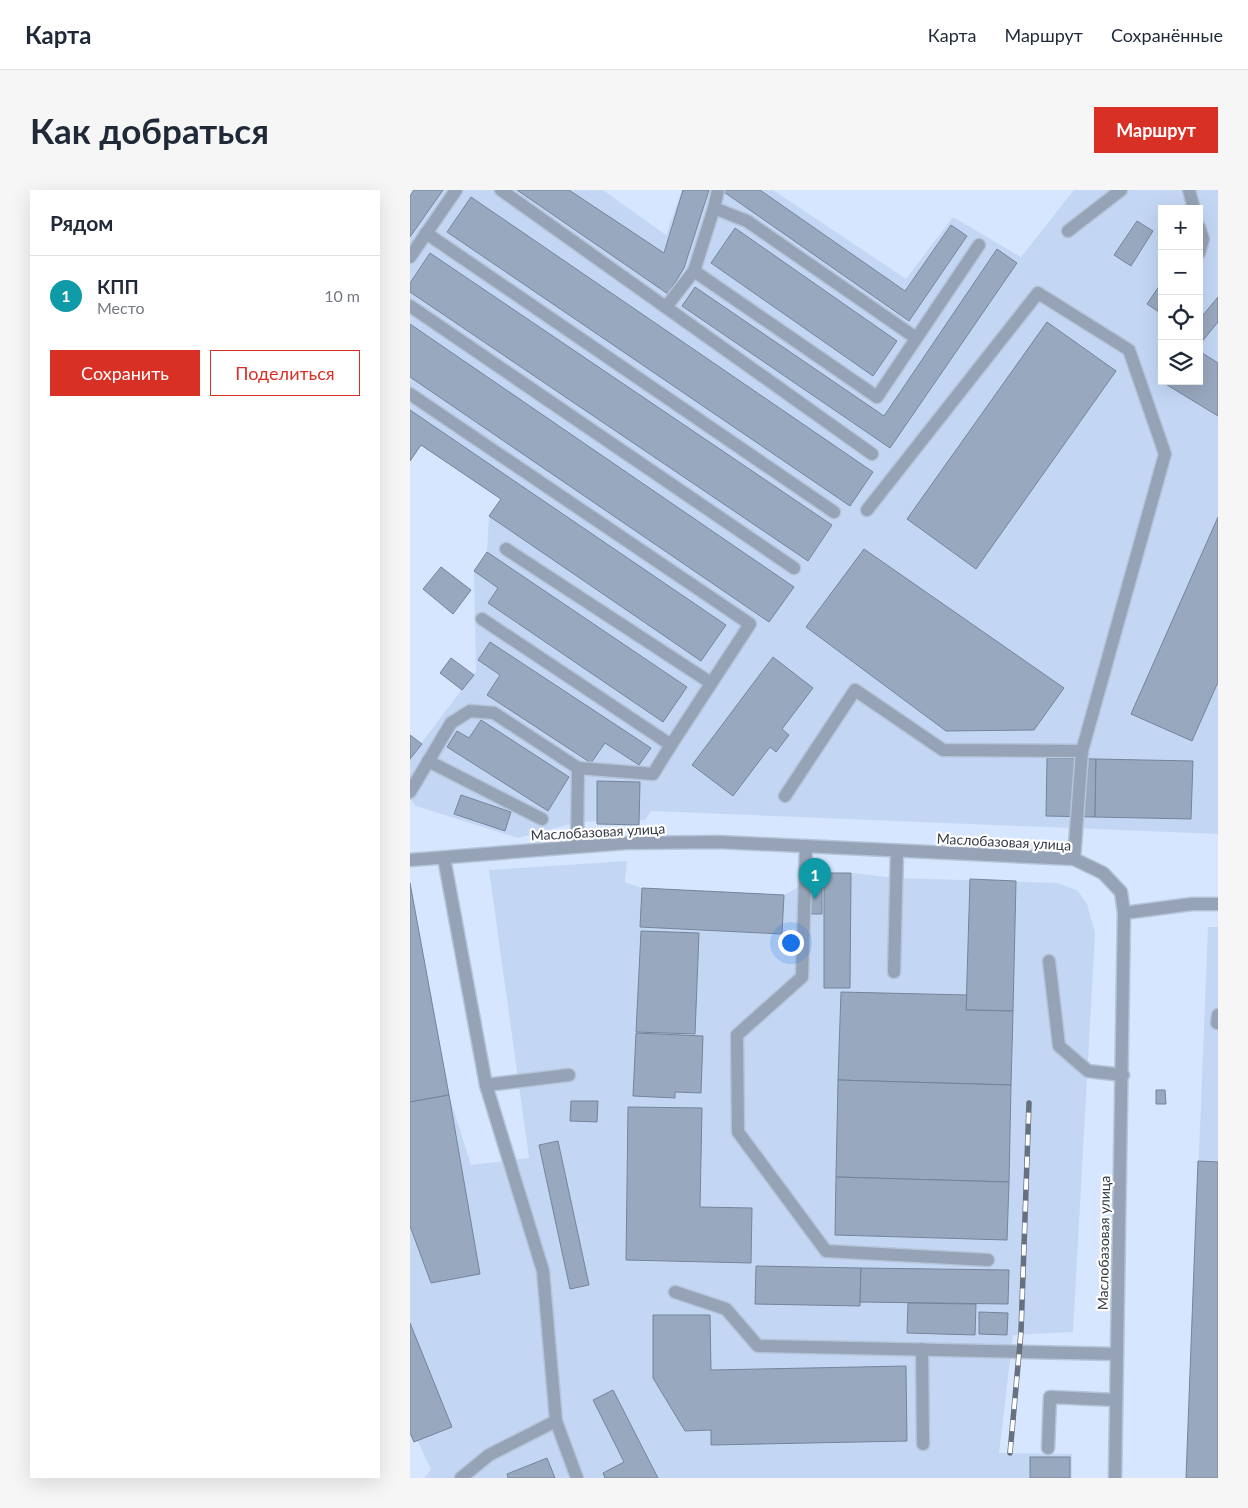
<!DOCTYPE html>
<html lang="ru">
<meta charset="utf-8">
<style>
body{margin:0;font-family:Lato,sans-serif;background:#f6f6f7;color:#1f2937}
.controls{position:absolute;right:15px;top:15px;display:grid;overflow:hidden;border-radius:0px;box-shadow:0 5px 20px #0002}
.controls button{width:45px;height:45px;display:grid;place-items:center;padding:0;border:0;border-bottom:1px solid #e0e1e3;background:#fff;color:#1f2937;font:25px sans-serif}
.you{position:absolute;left:380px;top:752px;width:18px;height:18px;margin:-12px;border:4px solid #fff;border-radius:50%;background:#1a73e8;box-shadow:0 0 0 8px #1a73e833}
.badge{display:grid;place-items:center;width:32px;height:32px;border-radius:50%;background:#d93025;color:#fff;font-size:16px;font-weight:700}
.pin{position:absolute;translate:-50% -41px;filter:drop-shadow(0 1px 2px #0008)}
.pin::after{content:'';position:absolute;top:26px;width:18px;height:15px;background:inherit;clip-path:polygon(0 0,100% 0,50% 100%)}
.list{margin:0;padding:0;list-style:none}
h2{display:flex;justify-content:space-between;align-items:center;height:65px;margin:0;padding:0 20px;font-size:21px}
h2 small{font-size:16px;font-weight:400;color:#747a83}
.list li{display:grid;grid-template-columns:32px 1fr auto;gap:15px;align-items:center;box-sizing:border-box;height:80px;padding:0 20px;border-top:1px solid #e0e1e3}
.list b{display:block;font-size:19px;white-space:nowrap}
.list p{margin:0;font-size:16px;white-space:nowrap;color:#747a83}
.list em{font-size:16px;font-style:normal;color:#747a83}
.actions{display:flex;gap:10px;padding:15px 20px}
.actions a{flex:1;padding:11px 0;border:1px solid #d93025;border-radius:0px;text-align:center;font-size:18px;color:#d93025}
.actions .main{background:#d93025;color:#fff}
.icon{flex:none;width:28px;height:28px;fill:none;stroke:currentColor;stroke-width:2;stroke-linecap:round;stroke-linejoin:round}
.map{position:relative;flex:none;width:808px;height:1288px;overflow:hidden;border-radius:0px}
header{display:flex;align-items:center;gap:30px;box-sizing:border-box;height:70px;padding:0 25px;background:#fff;border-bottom:1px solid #e0e1e3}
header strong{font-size:24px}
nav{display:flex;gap:28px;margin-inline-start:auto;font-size:18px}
.intro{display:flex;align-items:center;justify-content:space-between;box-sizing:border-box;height:120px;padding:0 30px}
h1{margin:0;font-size:35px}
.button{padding:12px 22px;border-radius:0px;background:#d93025;color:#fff;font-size:18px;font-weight:700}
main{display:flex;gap:30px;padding:0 30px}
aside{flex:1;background:#fff;border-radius:0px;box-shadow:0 5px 20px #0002}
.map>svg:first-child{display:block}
.built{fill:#c3d7f5;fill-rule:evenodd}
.building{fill:#98a8be;stroke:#75849a}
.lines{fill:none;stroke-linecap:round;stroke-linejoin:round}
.minor-casing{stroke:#b5c4d9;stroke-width:15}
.minor{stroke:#96a3b6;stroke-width:12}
.rail-casing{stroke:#67707f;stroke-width:5.5}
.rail{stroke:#fff;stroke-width:4;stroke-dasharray:11;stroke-linecap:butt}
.labels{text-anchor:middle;stroke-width:4.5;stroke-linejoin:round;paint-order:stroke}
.street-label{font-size:14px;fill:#353b45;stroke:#fff}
</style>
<header>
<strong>Карта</strong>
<nav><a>Карта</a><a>Маршрут</a><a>Сохранённые</a></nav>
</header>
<div class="intro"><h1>Как добраться</h1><a class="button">Маршрут</a></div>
<main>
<aside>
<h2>Рядом<small></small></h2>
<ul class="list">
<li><span class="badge" style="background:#0f9aa8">1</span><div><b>КПП</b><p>Место</p></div><em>10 m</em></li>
</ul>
<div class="actions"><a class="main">Сохранить</a><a>Поделиться</a></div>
</aside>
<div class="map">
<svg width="808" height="1288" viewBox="0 0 808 1288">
<rect width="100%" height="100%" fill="#d5e6fe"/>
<g class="built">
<path d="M5,0H193L256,45L272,0H363L496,89L543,27L611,67L664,0H808V644L241,621L235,630L168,632L108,648L6,616L0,609V568L66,481L64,381L77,362L79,326L91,309L11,255L0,271V7ZM752,19H789V191H752Z"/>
<path d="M217,671L215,692L232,698L374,705L414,683H441L487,688L647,693L667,700L677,714L685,743L663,1142L603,1145L589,1263L662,1264V1288H14L21,1280L0,1234V692L39,905L61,975L119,968L79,680Z"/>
<path d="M798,737H808V1288H776Z"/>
</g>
<g class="building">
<path d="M4,0H33L0,47V6Z"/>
<path d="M107,0H159L254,63L273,0H299L274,78L258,104Z"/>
<path d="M315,0H350L495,101L541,35L557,46L499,131L314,2Z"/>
<path d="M61,7L463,282L440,316L37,42Z"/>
<path d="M727,31L743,41L721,76L704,65Z"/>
<path d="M325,38L487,151L463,186L301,73Z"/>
<path d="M587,59L607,73L480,258L272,116L285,97L474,226Z"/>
<path d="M20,63L422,335L398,371L0,102V93Z"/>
<path d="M752,92V124L737,114Z"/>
<path d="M808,107V132L790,154L789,130Z"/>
<path d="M637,132L706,181L566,379L497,329Z"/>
<path d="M0,134L384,397L359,432L0,187Z"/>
<path d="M789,161L808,173V226L754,193L755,191H789Z"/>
<path d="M0,220L316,435L291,471L79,326L91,309L11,255L0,271Z"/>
<path d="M808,327V492L782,551L721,524Z"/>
<path d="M454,359L654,498L624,540L536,541L396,437Z"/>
<path d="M77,362L277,497L253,532L78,413L88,398L64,381Z"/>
<path d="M31,377L61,400L43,424L13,399Z"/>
<path d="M80,452L241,558L229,575L195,553L181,573L77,505L90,485L68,470Z"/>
<path d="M363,467L403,498L372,539L379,545L366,562L360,557L323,606L282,575Z"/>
<path d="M41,468L64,485L52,500L30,483Z"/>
<path d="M71,530L159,587L138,621L37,557L47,541L59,548Z"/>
<path d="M0,545L12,554L0,569Z"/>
<path d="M637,568L686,569L685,627L636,626Z"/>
<path d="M686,569L783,571L781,629L685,627Z"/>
<path d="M187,591L230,592L229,635L187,634Z"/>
<path d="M51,605L101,622L95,641L44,624Z"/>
<path d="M414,683H441L440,798H414Z"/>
<path d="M560,689L606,691L603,821L556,820Z"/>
<path d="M0,693L39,905L0,912Z"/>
<path d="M412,693V724H399V694Z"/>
<path d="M232,698L374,705L372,744L230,737Z"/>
<path d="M231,741L289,743L285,844L226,842Z"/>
<path d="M431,802L557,805L556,820L603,821L601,895L428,890Z"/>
<path d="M226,843L293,846L291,903L265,902V908L223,906Z"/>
<path d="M428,890L601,895L599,992L426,987Z"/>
<path d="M746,900H755L756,914H746Z"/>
<path d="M39,905L70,1084L21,1093L0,1036V912Z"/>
<path d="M161,911H188L187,932L160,931Z"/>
<path d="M218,917L292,918L290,1017L342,1018L341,1073L216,1070Z"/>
<path d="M148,951L179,1095L160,1099L129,955Z"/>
<path d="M788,971L808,972V1288H776Z"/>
<path d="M426,987L599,992L597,1050L425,1045Z"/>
<path d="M346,1076L451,1078L450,1116L345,1114Z"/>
<path d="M451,1078L599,1080L598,1114L450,1112Z"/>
<path d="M498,1113L566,1114L565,1145L497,1143Z"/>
<path d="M569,1122L598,1123L597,1145L569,1144Z"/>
<path d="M243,1125H300L301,1180L496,1176L497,1251L301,1255V1240L275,1241L243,1188Z"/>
<path d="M0,1133L42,1237L4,1252L0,1243Z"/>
<path d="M203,1200L248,1288H195L193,1283L214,1272L183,1210Z"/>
<rect x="620" y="1267" width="40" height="21"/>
<path d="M137,1268L145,1288H98L97,1284Z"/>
</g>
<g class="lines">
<defs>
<g id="minor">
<path d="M91,0L462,264"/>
<path d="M779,0L784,19"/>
<path d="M304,18L308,0"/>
<path d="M789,37L793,49L789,63"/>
<path d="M658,41L711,0"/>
<path d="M16,43L424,322"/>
<path d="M0,67L46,0"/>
<path d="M284,81L467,207L569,55"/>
<path d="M0,116L384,378"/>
<path d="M256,117L284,81L304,18L337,31L506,148"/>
<path d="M0,204L340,434L261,555L72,429"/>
<path d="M457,320L628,103L719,160L755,264L672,561L664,669"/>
<path d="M96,359L301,493"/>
<path d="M18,571L132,629"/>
<path d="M168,578L243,584L261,555"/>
<path d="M0,602L41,533L60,521L84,523L168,578L167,656"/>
<path d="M375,606L445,500L533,560L672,561"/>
<path d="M396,656L392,787L327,845L328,942L416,1061L578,1070"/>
<path d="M34,668L76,895L133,1081L146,1231L167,1288"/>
<path d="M0,670L216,653L309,652L664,669L693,683L711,702L714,723L705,1288"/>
<path d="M714,723L782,714H808"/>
<path d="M639,771L649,856L678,881L713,885"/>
<path d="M484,782L487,661"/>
<path d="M807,833L808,825"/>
<path d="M76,895L159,885"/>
<path d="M265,1102L316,1119L348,1156L707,1164"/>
<path d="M512,1159L513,1254"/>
<path d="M638,1258L640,1207L706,1210"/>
<path d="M51,1288L79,1265L146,1231"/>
</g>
</defs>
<use href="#minor" class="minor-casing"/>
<use href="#minor" class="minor"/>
<defs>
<path id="rail" d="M600,1263L611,1142L619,913"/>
</defs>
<use href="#rail" class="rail-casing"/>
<use href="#rail" class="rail"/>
</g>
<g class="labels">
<g class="street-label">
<text transform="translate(188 642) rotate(-3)" y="5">Маслобазовая улица</text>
<text transform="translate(594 652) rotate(3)" y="5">Маслобазовая улица</text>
<text transform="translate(694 1053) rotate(-89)" y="5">Маслобазовая улица</text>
</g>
</g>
</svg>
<div class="controls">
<button>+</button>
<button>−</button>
<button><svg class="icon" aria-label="locate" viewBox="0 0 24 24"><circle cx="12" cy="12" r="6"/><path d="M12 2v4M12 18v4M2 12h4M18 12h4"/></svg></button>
<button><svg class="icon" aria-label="layers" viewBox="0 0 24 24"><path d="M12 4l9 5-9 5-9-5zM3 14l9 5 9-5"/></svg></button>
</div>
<div class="you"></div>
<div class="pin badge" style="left:405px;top:709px;background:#0f9aa8">1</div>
</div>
</main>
